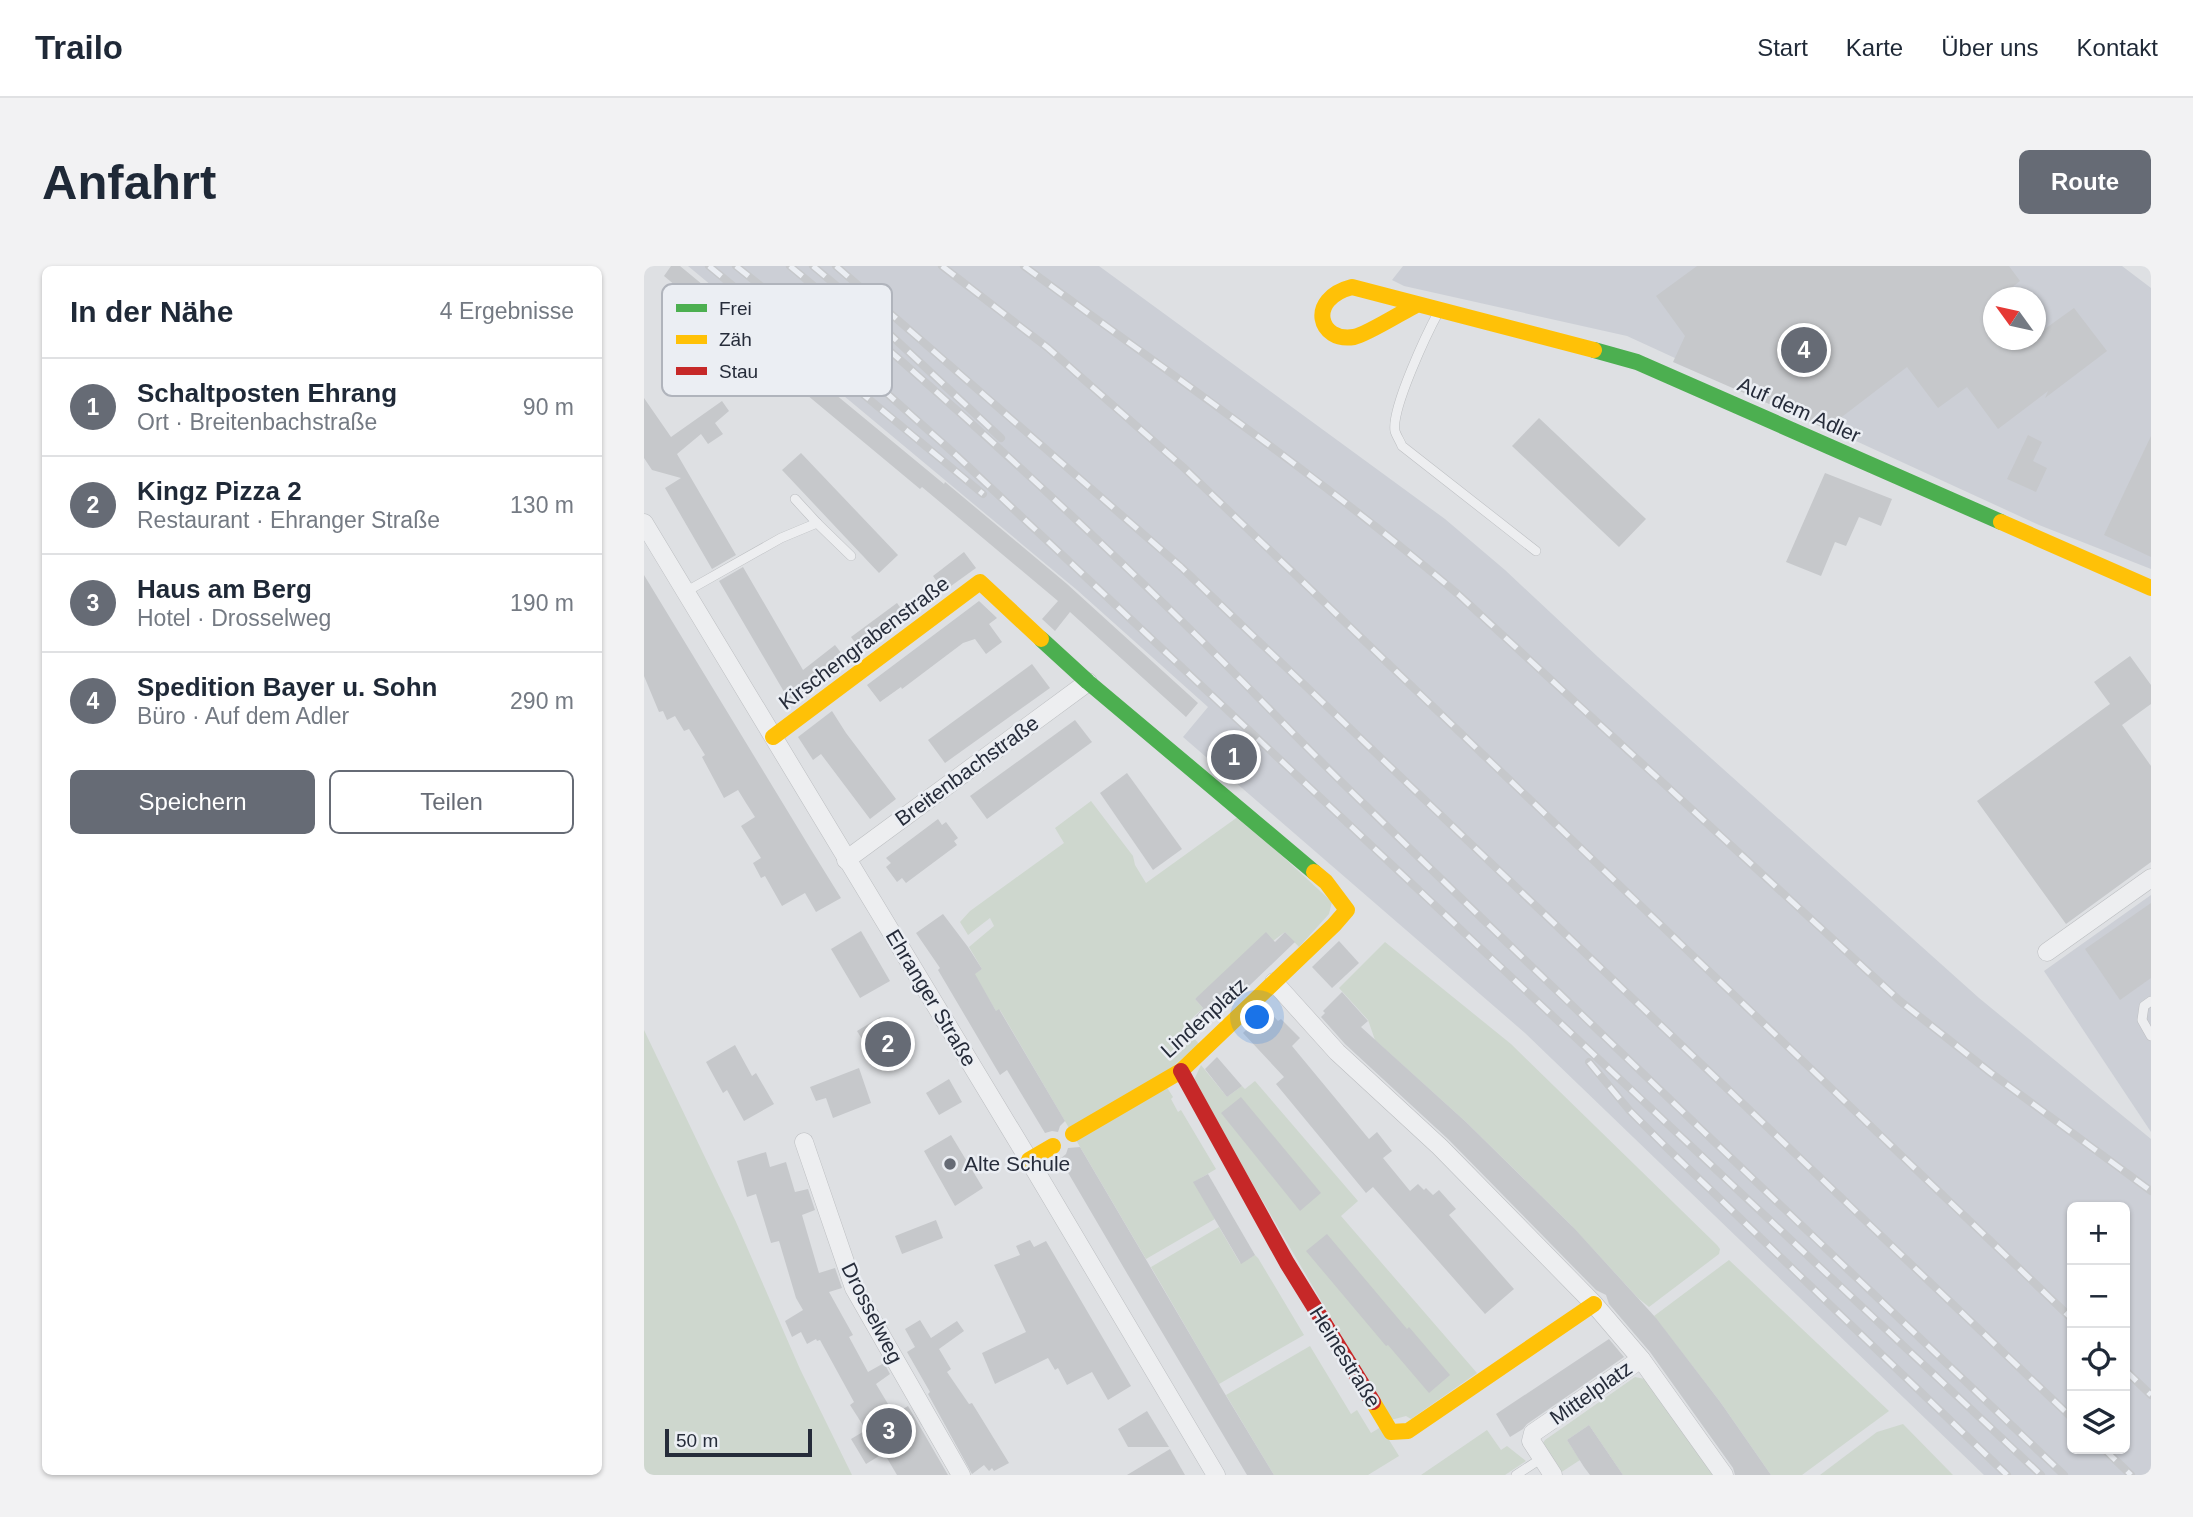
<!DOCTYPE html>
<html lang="de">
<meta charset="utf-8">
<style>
body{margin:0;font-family:Helvetica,sans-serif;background:#f2f2f3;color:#1f2937}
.controls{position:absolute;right:21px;bottom:21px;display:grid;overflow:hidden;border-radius:10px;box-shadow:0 2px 5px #0004}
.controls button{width:63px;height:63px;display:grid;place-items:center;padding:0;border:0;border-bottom:2px solid #e0e1e3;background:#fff;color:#1f2937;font:35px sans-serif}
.compass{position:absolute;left:1339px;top:21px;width:63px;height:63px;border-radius:50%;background:#fff;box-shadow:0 2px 5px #0004;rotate:303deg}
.scale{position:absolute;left:21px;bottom:18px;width:147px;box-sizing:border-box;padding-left:7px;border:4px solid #262c3a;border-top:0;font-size:19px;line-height:24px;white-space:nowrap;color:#262c3a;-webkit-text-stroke:5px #ebeef3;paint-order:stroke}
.you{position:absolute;left:614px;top:752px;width:24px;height:24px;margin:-18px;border:5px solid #fff;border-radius:50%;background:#1a73e8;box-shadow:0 0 0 10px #1a73e833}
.badge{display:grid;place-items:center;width:46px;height:46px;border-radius:50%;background:#666b75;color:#fff;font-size:23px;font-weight:700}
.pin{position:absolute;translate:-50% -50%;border:4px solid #fff;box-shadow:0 2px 7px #0006}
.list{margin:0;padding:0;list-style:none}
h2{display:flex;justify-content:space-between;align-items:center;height:91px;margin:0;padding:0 28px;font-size:30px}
h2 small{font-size:23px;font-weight:400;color:#747a83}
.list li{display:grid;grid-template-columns:46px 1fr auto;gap:21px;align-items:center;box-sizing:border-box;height:98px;padding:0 28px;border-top:2px solid #e0e1e3}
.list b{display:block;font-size:26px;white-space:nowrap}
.list p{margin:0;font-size:23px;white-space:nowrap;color:#747a83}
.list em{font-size:23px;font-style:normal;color:#747a83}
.actions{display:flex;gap:14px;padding:21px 28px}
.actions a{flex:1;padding:16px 0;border:2px solid #666b75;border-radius:10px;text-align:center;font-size:24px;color:#666b75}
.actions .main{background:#666b75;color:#fff}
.icon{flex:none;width:38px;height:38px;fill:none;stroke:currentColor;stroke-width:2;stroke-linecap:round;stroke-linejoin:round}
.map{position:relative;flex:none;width:1507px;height:1209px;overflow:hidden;border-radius:10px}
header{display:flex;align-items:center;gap:42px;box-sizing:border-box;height:98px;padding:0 35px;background:#fff;border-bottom:2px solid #e0e1e3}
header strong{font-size:33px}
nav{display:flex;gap:38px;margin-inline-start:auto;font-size:24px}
.intro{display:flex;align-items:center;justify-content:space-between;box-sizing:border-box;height:168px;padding:0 42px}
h1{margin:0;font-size:49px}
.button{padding:18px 32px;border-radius:10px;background:#666b75;color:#fff;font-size:24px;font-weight:700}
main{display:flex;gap:42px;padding:0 42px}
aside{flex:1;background:#fff;border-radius:10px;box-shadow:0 2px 5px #0004}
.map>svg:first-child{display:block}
.built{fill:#cccfd6;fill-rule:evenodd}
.green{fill:#ced7ce}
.building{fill:#c6c8cb}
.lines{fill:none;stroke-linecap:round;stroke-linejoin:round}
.lane-casing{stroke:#bcbec1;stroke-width:10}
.street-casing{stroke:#bcbec1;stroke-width:19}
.lane{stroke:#edeef0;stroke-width:9}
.street{stroke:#edeef0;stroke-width:18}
.fast{stroke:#4caf50;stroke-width:16}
.slow{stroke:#ffc107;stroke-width:16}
.jam{stroke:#c62828;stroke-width:16}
.rail-casing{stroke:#c6c8cb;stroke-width:8}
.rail{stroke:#ebeef3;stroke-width:5;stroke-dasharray:16;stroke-linecap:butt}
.poi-dot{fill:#666b75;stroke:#ebeef3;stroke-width:2.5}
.labels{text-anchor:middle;stroke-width:5;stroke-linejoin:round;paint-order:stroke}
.street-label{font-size:21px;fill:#262c3a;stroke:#ebeef3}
.poi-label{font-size:21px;fill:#262c3a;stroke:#ebeef3;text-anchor:start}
.key{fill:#ebeef3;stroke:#b0b4bc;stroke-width:2}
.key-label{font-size:19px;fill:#262c3a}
</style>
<header>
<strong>Trailo</strong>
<nav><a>Start</a><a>Karte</a><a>Über uns</a><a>Kontakt</a></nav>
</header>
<div class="intro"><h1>Anfahrt</h1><a class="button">Route</a></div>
<main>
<aside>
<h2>In der Nähe<small>4 Ergebnisse</small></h2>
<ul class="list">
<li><span class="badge">1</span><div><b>Schaltposten Ehrang</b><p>Ort · Breitenbachstraße</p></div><em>90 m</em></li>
<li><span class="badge">2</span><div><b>Kingz Pizza 2</b><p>Restaurant · Ehranger Straße</p></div><em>130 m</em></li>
<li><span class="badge">3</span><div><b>Haus am Berg</b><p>Hotel · Drosselweg</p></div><em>190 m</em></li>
<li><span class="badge">4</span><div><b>Spedition Bayer u. Sohn</b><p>Büro · Auf dem Adler</p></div><em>290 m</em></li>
</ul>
<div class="actions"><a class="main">Speichern</a><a>Teilen</a></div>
</aside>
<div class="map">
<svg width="1507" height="1209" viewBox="0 0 1507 1209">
<rect width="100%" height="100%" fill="#dee0e3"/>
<g class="built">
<path d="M44,0H455L801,253L861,304L954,391L1335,732L1507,873V1209H1340L881,767L539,471L564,441L433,324ZM1428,941H1481V1183H1428Z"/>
<path d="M759,0H1478L1507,22V303L1395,259L983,70L760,20L748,14ZM1350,32H1392V74H1350Z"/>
<path d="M1507,629V866L1400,705Z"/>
</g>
<g class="green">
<path d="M447,535L489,590L491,599L502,617L595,550L688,636L685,648L655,681L641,666L551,733L559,742L540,760L555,778L525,804L425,862L356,744L352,745L330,708L338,703L325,681L350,660L346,652L324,669L316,656L326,645L420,577L411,562Z"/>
<path d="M741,676L867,778L1073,979L1076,983L1075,988L1005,1041L994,1032L926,958L822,856L731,774L724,754L695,722Z"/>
<path d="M0,764L92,956L156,1103L208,1209H0Z"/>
<path d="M557,799L583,831L598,820L601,823L611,815L714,935L697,950L833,1107L767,1153L762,1150L747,1154L549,816Z"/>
<path d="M522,820L529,831L527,833L534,846L537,844L572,903L550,916L571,953L502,993L432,874Z"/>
<path d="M575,961L596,997L611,989L614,992L660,1069L575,1118L507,1001Z"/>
<path d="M1085,994L1245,1145L1158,1209H1127L1077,1137L1010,1050Z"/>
<path d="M666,1080L707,1148L713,1144L727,1167L737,1161L755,1190L724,1209H630L582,1129Z"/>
<path d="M991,1111L1001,1113L1069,1209H979L945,1159L923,1174L936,1194L916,1207L899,1177L901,1174Z"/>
<path d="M1259,1158L1309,1209H1176L1233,1166Z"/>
<path d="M843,1164L857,1184L863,1180L882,1195L861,1209H777Z"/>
</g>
<g class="building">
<path d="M27,0H36L300,218L301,216L423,318L554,437L542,451L426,346L411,365L398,353L414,335L278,221L276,223L20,10Z"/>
<path d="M1053,0H1365L1376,15L1366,23L1373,32H1349V74H1391V70L1430,42L1463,85L1401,132L1404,125L1354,163L1323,121L1294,142L1263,101L1182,163L1029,96L1041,70L1012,30Z"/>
<path d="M0,132L27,171L78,135L85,145L71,157L79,168L64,178L57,168L33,188L92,289L68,303L21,222L37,212L8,204L0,192Z"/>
<path d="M895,152L1002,253L975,281L868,180Z"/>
<path d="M1384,169L1398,176L1389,195L1403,202L1392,226L1363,213Z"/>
<path d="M1507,170V291L1460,269Z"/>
<path d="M157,187L254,289L235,307L138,204Z"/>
<path d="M1181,207L1248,233L1237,260L1215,251L1202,280L1191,276L1177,310L1142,296Z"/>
<path d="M320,286L332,302L300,325L289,310Z"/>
<path d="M99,301L159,404L191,379L202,393L146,436L75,315Z"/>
<path d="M0,309L166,582L197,632L172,646L161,627L138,640L121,610L117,612L109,597L117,592L97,560L111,551L102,537L94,524L80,532L58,491L61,489L45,463L40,465L31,450L23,454L19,445L15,446L0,410Z"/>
<path d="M335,335L353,352L345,358L358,376L342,388L331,373L319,377L258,423L257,421L236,436L223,419Z"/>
<path d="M253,337L264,352L218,386L207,371Z"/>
<path d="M1486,390L1507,419V438L1478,459L1507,500V596L1422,658L1333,535L1466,438L1450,416Z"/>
<path d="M388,398L406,422L301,497L284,474Z"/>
<path d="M188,445L202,467L252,533L226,553L177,488L169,494L154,471Z"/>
<path d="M431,454L448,476L343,553L326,530Z"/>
<path d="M595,483L608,496L596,509L583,497Z"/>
<path d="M483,507L538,583L509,604L456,527Z"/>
<path d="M294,553L298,559L302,556L314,572L310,575L313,579L262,617L258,612L253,616L242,601L247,597L242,592Z"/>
<path d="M1507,637V712L1476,734L1441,683Z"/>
<path d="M299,648L324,681L338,703L331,708L352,745L355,743L421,855L416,860L414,866L408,865L401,867L363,804L356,809L294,704L296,702L272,667Z"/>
<path d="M217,665L246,715L216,732L187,683Z"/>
<path d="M622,666L631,676L641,666L651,676L560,763L550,752L559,742L551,733Z"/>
<path d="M695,675L715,697L688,722L668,701Z"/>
<path d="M698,726L724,755L717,761L822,856L930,962L1012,1052L1077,1137L1127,1209H1091L1089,1202L1006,1086L965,1038L962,1029L952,1024L804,873L701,778L677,751L681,747L679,745Z"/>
<path d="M623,743L634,755L637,753L656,772L648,780L725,873L733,866L748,885L739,892L766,925L774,918L780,924L782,922L789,929L795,924L812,943L805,949L870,1023L841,1048L729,921L722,927L632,818L640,811L599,767Z"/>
<path d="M236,751L259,789L246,797L239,786L230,792L213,765Z"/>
<path d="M91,779L108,810L112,807L130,838L100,855L83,824L79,827L62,796Z"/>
<path d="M573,791L598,820L583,831L561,803Z"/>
<path d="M215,802L227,837L189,852L182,832L172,835L166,821Z"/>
<path d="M305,813L318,836L295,849L282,827Z"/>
<path d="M597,831L677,927L656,945L577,847Z"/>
<path d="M307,869L339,922L311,940L280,885Z"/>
<path d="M436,881L578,1123L630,1209H603L484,1009L416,893L422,888L424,882Z"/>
<path d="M122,886L126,901L142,896L151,926L164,923L171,944L158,949L175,1007L191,1002L198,1022L185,1026L209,1069L205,1071L224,1106L240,1097L246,1108L232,1118L250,1148L264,1140L304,1209H253L240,1187L222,1198L207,1173L222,1164L206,1139L210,1136L176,1074L173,1075L172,1073L163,1078L157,1066L148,1071L141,1055L159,1044L152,1032L135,975L127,977L112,928L103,931L93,895Z"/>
<path d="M564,908L611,989L597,998L549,916Z"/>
<path d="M292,954L299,972L258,988L251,970Z"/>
<path d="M683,968L763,1063L765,1061L806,1109L785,1127L744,1079L742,1080L662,985Z"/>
<path d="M386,974L390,981L402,975L487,1120L464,1134L448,1106L423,1119L414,1102L411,1104L404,1092L351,1118L338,1087L382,1066L350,999L376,989L372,980Z"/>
<path d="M276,1054L287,1072L313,1055L320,1065L295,1083L307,1103L303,1106L325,1138L328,1137L365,1197L350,1205L348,1202L345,1205L340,1199L328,1208L284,1128L286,1126L263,1086L271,1081L261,1063Z"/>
<path d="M965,1073L980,1091L883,1158L879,1163L866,1171L852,1148Z"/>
<path d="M503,1145L525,1181H484L474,1163Z"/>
<path d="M945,1159L979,1209H946L940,1201L923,1174Z"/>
<path d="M526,1183L541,1209H483Z"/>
</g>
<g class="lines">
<defs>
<g id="lane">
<path d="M795,45C783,67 747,143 751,165C752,169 756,175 758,180L892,285"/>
<path d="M173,257L207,290"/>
<path d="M43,325L137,272L173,257L151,233"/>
<path d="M1507,735L1500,740L1498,754L1507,770"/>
<path d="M872,1209L898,1192"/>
</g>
<g id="street">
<path d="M0,257L385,894L572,1209"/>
<path d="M202,594L444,416"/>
<path d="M1403,686L1507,612"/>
<path d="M630,716L693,786L796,881L950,1038L997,1093"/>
<path d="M160,876L210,1022L317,1209"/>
<path d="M909,1209L887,1175L889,1167L997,1093L1080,1209"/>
</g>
</defs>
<use href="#lane" class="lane-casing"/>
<use href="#street" class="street-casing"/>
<use href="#lane" class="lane"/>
<use href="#street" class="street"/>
<g class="fast">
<path d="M950,84L993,96L1357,256"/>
<path d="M397,373L444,416L670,606"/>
</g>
<g class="slow">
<path d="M774,38C760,45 722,69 710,71C675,77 662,33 708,21L950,84"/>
<path d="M1357,256L1507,322"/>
<path d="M129,471L336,316L397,373"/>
<path d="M429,868L537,805L690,659L703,644L682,616L670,606"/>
<path d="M385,894L409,880"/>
<path d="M729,1136L747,1166L764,1165L950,1038"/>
</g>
<path class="jam" d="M537,805L643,997L729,1136"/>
<defs>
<g id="rail">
<path d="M65,0L339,228"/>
<path d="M92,0L180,71L313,190L1397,1209"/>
<path d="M146,0C288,118 425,244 557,374C612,428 664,484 719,537C951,763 1185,986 1420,1209"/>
<path d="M169,0L207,32L357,172"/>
<path d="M192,0L537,301L1428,1152"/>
<path d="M298,0L404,82L539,201L1428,1053"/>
<path d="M380,0C526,108 677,211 815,329L1256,735L1347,807L1507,925"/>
<path d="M945,796L986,845L1022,881L1363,1209"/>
<path d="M1481,1104L1507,1129"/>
<path d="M1460,1183L1487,1209"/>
</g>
</defs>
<use href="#rail" class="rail-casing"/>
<use href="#rail" class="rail"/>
</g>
<circle class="poi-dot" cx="306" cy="898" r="7"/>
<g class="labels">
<g class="street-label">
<text transform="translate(1155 144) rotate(24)" y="7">Auf dem Adler</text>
<text transform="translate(220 377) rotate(-37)" y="7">Kirschengrabenstraße</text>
<text transform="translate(323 505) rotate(-36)" y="7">Breitenbachstraße</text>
<text transform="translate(287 732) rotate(59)" y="7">Ehranger Straße</text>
<text transform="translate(560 752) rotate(-42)" y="7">Lindenplatz</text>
<text transform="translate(228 1047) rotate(63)" y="7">Drosselweg</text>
<text transform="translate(701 1091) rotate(58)" y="7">Heinestraße</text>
<text transform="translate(947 1127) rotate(-35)" y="7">Mittelplatz</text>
</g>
<g class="poi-label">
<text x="320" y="905">Alte Schule</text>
</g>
</g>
<rect x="18" y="18" width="230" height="112" rx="10" class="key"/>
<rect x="32" y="38" width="31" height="8" fill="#4caf50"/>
<rect x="32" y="69" width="31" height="9" fill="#ffc107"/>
<rect x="32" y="101" width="31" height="8" fill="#c62828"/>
<g class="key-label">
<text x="75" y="49">Frei</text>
<text x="75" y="80">Zäh</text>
<text x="75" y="112">Stau</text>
</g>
</svg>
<div class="controls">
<button>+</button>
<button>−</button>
<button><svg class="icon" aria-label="locate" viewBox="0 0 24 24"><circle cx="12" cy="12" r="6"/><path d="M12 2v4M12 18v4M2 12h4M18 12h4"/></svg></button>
<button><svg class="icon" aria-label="layers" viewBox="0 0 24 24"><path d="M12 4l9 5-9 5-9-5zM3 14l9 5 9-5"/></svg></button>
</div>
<svg class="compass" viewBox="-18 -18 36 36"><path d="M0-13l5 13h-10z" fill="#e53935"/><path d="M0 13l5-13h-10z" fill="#747a83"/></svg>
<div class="scale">50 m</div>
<div class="you"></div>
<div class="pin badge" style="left:590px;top:491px">1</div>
<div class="pin badge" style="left:244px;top:778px">2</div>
<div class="pin badge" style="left:245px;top:1165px">3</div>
<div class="pin badge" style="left:1160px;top:84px">4</div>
</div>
</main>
